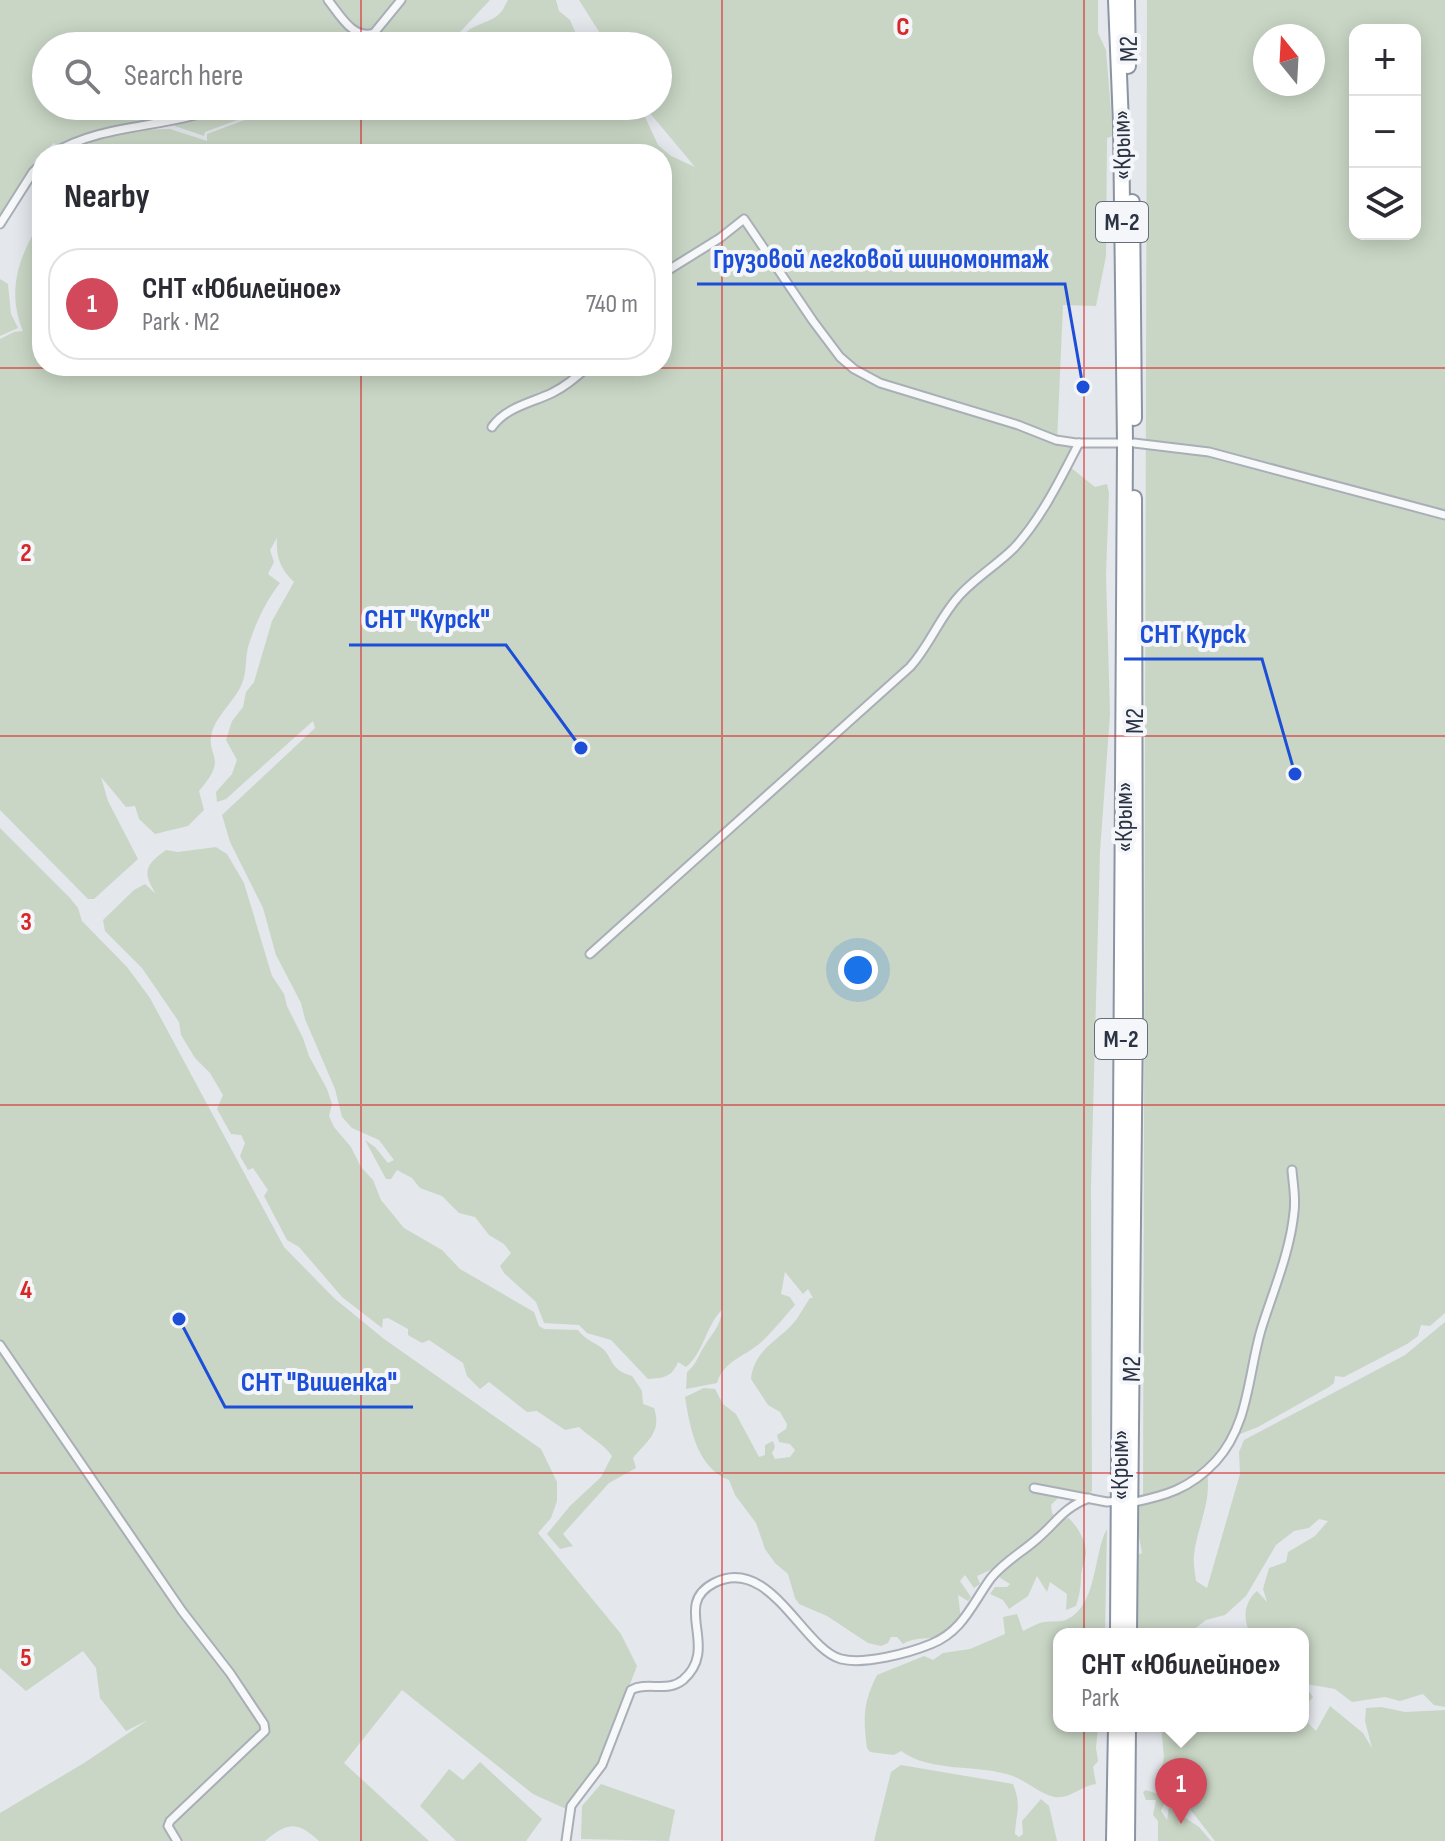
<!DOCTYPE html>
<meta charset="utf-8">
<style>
body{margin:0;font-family:"Sofia Sans Condensed",sans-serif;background:#f7f7f7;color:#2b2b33}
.controls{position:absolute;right:24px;top:24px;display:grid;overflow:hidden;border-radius:16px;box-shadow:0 4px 20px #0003}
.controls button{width:72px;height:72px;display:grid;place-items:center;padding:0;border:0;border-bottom:2px solid #e1e1e2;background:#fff;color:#2b2b33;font:40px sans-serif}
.compass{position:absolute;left:1253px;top:24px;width:72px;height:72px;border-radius:50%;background:#fff;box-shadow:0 4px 20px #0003;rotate:342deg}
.you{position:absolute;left:858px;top:970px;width:28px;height:28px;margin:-20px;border:6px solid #fff;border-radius:50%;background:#1a73e8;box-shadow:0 0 0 12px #1a73e833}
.badge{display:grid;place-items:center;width:52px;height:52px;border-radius:50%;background:#d1495b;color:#fff;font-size:26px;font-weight:700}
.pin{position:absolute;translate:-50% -66px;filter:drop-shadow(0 2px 4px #0008)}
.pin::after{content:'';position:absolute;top:42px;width:28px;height:24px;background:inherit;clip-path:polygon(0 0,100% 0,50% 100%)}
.popup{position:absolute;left:1053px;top:1628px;width:256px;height:104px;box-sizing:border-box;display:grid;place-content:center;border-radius:16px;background:#fff;filter:drop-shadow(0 2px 6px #0005);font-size:26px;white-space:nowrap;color:#7c7c81}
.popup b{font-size:30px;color:#2b2b33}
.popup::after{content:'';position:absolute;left:50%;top:100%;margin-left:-16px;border:16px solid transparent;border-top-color:#fff}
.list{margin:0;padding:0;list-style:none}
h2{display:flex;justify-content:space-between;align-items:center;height:104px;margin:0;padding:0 32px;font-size:34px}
h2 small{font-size:26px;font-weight:400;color:#7c7c81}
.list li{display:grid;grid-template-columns:52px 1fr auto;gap:24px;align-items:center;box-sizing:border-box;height:112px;margin:0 16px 16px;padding:0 16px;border:2px solid #e1e1e2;border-radius:32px}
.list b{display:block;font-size:30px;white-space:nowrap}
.list p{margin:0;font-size:26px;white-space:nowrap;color:#7c7c81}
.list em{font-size:26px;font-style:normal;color:#7c7c81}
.icon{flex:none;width:44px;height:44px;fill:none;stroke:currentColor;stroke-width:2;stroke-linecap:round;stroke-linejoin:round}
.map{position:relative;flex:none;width:1445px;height:1841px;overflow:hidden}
.search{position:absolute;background:#fff;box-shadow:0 4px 20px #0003;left:32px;top:32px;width:640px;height:88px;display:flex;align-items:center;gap:20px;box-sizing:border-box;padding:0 28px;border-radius:44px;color:#7c7c81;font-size:30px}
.panel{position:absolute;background:#fff;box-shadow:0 4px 20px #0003;left:32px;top:144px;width:640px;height:232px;border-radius:32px}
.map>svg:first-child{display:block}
.green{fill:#c9d6c5;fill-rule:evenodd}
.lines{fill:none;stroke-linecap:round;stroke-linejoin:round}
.street-casing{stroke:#a9aeb7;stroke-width:11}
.highway-casing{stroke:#8b94a3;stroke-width:18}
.street{stroke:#f7f8fa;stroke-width:7}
.highway{stroke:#fff;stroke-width:14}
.grid{fill:none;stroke:#d62828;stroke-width:2;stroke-opacity:0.55}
.labels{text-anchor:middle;stroke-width:8;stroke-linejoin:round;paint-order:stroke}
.shield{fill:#f4f6f9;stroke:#676e7b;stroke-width:2}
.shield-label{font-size:24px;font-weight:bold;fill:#2b3445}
.street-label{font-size:26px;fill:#2b3445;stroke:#f4f6f9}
.grid-label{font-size:26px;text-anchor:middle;font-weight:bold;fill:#d62828;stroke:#f4f6f9;stroke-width:8;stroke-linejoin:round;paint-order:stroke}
.leader{fill:none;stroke:#1d4ed8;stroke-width:3}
.callout-dot{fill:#1d4ed8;stroke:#f4f6f9;stroke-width:3}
.callout-label{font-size:28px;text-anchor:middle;font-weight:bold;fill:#1d4ed8;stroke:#f4f6f9;stroke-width:8;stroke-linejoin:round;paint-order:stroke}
</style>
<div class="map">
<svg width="1445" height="1841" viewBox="0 0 1445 1841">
<rect width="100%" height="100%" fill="#e4e7ec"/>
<g class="green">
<path d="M0,0H398L373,31L348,46H46V106H275L205,132L204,136L175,126L166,118L105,130L58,147L54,143L36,159L0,217Z"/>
<path d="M403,0H490L447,46H355Z"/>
<path d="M508,0H556L559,11L570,20L576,34L585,37L591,46H458C468,20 488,27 501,12C504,9 505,4 508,0Z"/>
<path d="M579,0H1098V33L1106,50L1113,136L1107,138L1106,256L1096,306L1063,305L1057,442L1074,447L1070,467L1095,487L1107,484L1109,493L1106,575L1110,714L1100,852L1091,1186L1092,1491L1082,1499L1057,1495L1058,1498L1051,1505L1052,1513L1059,1520L1069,1518C1078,1528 1086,1540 1086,1554C1085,1561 1082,1567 1081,1574C1081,1586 1080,1594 1076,1606L1066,1610L1067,1594L1050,1582L1047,1592L1037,1576L1028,1596L1009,1609L1003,1600L990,1594L995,1587H1007L1010,1584L999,1577L1005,1570L997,1567L977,1576L980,1584L974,1588L965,1575L960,1581L971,1597L968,1601L958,1595L961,1619C952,1626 942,1636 930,1638C920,1639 913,1638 903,1644L897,1637H891L888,1643L881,1646L868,1643L827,1616L799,1604L795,1598L788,1574L775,1563L765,1549L756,1523L735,1495L729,1480C697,1468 690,1428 685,1397L704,1388L715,1389L723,1404L736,1414L759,1457L765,1455V1445L773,1441L775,1447L772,1453L775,1459L790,1457L795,1450L790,1444L779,1442L777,1435L786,1429L787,1424L780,1412L768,1405L751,1379C754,1348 781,1340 796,1320C801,1313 805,1305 810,1298H813L808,1289L803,1294L785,1272L781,1294L790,1297L795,1305C783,1318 772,1333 759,1344C743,1357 723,1362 717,1383L686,1389L687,1372C696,1364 697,1359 702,1350C712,1333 719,1329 723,1309C706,1324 704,1353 686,1367L678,1362C672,1377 664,1378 648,1379L611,1340L587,1333L579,1325L544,1323L536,1302L504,1273L500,1266L511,1253L504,1244L489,1235L475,1217L459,1213L442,1196L420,1188L412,1178L397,1170L391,1179H386L365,1140L375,1147L388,1163L394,1160L379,1140L352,1128L342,1117L335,1089L305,1019L301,1003L276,955L263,908L230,842L222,815L315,728L313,721L226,799L217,802L216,792L232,774L237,760L226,740L232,721L243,707L246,692L254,682L272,621L294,582C280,569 276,557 277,538L270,550L274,562L268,574L280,583C266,601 256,622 249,644C245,655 247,669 243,681C237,699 220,711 213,729C203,757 231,755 199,791L204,810L188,826L155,834L139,819L135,806L126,807L101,777L108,801L138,859L94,899H88L0,810V339L14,332L23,331C6,291 19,255 42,219V366H662V154H63L88,145L92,140L132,130L170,129L207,141V134L282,106H640L658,145L671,156L695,167L644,106H658V46H608Z"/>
<path d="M1147,0H1445V1313L1430,1326L1421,1325L1418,1336L1407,1344L1344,1377L1335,1376L1334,1383L1329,1387L1258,1427L1230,1438L1205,1467L1175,1489L1143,1499ZM1355,30H1415V234H1355ZM1265,36H1313V84H1265Z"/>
<path d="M0,279L8,284L11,314L18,328L0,336Z"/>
<path d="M0,828L70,898L78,908L82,921L127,967L150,998L284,1247L334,1298L384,1339L541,1449L557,1482V1501L551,1518L538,1533L621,1634L637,1666L599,1764L575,1793L566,1809L533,1794L402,1690L344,1763L429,1841H319C297,1821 288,1822 265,1841H0V1813L84,1763L148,1720L126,1731L100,1698L96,1668L83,1651L26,1691L0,1668Z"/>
<path d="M216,847L227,854L244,883L272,976L284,994L287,1006L303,1038L309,1056L327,1089L332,1104L329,1116L334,1127L351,1147L361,1167L373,1180L381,1200L404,1228L442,1250L460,1269L534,1312L539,1326L544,1329L578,1330C585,1339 590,1340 599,1346C614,1355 607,1369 632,1376L642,1391L643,1404L654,1408C662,1432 648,1440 633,1458L636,1468L609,1483L563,1534L573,1546L560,1549L547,1534L570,1506L601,1477L612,1456C603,1443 590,1438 579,1427L565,1430L537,1411L527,1412L489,1382L480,1389L467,1376L463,1363L429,1340L422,1343L408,1335V1329L388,1318L383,1319L382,1328L342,1297L299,1247L287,1240L264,1196L268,1190L253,1168L248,1170L240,1156L245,1143L241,1135L231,1134L217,1109L223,1095L210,1073L195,1058L181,1035L179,1022L142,968L105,931L103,920L134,890L145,884L156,894C142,872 145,865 166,850L178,852Z"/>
<path d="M1445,1322V1707L1434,1705L1423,1694L1400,1701L1385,1697L1352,1702L1335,1689L1306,1684L1303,1679V1634H1251C1242,1620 1244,1602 1257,1591L1267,1602L1263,1589L1269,1568L1286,1562L1288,1552L1315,1536L1328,1521L1319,1519L1309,1528L1294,1531L1276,1545L1246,1596L1225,1615L1206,1620L1188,1634H1134L1133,1557L1142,1553L1134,1510C1144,1502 1155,1503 1166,1499C1181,1493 1194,1483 1207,1473C1212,1502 1197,1527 1194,1555C1193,1563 1195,1572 1196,1581L1207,1588L1240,1474L1239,1452L1244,1440L1405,1355Z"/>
<path d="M1107,1529L1105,1634H1059V1726H1098L1096,1748L1098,1761L1093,1767L1096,1784C1081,1786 1070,1799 1055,1797C1039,1794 1026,1780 1010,1775C975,1764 932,1773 901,1751L894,1755L870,1752L867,1748C863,1717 863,1703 877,1675L924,1656L933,1660L943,1653L970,1649L1005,1634L1003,1617L1017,1614L1023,1631C1029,1628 1034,1625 1040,1623C1048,1620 1058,1623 1066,1620C1098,1606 1093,1553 1107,1529Z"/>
<path d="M1303,1683L1313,1697L1305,1706L1309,1718L1308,1723L1316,1731L1330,1706L1363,1733L1372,1748L1365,1721L1366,1708L1381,1707L1405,1712L1445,1710V1841H1215L1178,1794L1158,1788L1164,1757L1161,1726H1303Z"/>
<path d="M480,1762L542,1819L526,1841H456L420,1806L449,1769L463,1780Z"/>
<path d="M901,1765L1013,1784C1022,1807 1016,1812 1015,1834L1019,1837L1023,1834L1022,1821L1041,1799L1049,1806L1057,1841H874L891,1772Z"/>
<path d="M601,1784L675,1810L669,1841L581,1839L582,1806Z"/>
<path d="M1146,1790L1167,1797L1161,1811L1167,1820L1169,1807L1199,1827L1211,1841H1158V1821L1153,1815L1156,1800H1146L1143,1792Z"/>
</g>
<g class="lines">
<defs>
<g id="street">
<path d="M328,0C340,15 353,40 374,33L401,0"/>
<path d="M355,46L370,36"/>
<path d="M52,154C104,122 168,129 222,106"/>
<path d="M0,224L33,172L42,163"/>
<path d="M662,274L720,238L744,219L813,321L840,357L854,369L880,383L1018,425L1056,440L1076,443H1125"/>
<path d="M492,427C506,407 531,403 552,393C566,386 578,376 588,366"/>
<path d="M1134,443L1209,452L1445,515"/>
<path d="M590,954L910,667C930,645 939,618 959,596C975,578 997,565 1014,548C1041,519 1061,478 1079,443"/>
<path d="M0,1345L182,1611L230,1673L264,1724L265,1731L170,1821L168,1826L177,1841"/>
<path d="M1034,1488L1107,1502L1119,1501"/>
<path d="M1130,1503C1165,1496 1190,1489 1216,1461C1249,1425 1248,1374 1261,1330C1273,1291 1290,1253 1294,1212C1296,1198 1293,1184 1292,1170"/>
<path d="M566,1841L571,1806L602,1765L631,1690C647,1681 667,1693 683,1680C721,1647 671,1605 714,1583C770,1554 803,1649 841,1659C864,1665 909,1653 931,1644C963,1631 972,1604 991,1578C1005,1561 1021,1553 1037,1539C1057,1522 1063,1508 1089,1498"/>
</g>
<g id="highway">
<path d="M1116,0L1121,124L1125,443L1118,1634"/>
<path d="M1127,0L1128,66"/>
<path d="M1132,202L1134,418"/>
<path d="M1129,1634L1135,1013L1134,498"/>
<path d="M1114,1841L1116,1726"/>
<path d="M1127,1841L1128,1726"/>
</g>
</defs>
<use href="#street" class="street-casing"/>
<use href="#highway" class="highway-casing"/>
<use href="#street" class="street"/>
<use href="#highway" class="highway"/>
</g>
<path class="grid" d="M361,0V46M722,0V1841M1084,0V1841M361,106V154M361,366V1841M0,368H1445M0,736H1445M0,1105H1445M0,1473H1445"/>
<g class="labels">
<g class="shield">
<rect x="1096" y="202" width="52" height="40" rx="6"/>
<rect x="1095" y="1019" width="52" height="40" rx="6"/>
</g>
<g class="shield-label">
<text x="1122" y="230">М-2</text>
<text x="1121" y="1047">М-2</text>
</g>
<g class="street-label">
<text transform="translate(1128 49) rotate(-91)" y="9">М2</text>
<text transform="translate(1121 145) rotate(-91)" y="9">«Крым»</text>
<text transform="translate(1134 721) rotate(-90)" y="9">М2</text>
<text transform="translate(1123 817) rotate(-90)" y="9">«Крым»</text>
<text transform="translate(1131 1369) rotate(-89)" y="9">М2</text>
<text transform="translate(1119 1465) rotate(-90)" y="9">«Крым»</text>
</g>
</g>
<g class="grid-label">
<text x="903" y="35">C</text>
<text x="26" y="561">2</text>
<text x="26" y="930">3</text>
<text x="26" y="1298">4</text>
<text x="26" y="1666">5</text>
</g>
<path class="leader" d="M1083 387L1065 284H697M581 748L506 645H349M1295 774L1262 659H1124M179 1319L225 1407H413"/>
<g class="callout-dot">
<circle cx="1083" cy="387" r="8"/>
<circle cx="581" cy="748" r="8"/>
<circle cx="1295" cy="774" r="8"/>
<circle cx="179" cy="1319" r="8"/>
</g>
<g class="callout-label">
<text x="881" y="268">Грузовой легковой шиномонтаж</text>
<text x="427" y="628">СНТ "Курск"</text>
<text x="1193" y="643">СНТ Курск</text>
<text x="319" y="1391">СНТ "Вишенка"</text>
</g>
</svg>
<div class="controls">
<button>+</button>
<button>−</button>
<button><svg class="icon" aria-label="layers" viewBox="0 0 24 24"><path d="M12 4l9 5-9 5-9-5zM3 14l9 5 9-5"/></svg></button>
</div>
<svg class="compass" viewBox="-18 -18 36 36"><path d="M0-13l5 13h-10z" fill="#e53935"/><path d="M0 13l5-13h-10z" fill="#7c7c81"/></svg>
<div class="you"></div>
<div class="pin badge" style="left:1181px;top:1824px">1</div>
<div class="popup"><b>СНТ «Юбилейное»</b>Park</div>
<div class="search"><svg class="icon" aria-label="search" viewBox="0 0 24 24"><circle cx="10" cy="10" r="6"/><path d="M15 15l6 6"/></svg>Search here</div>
<section class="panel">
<h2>Nearby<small></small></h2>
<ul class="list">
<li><span class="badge">1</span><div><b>СНТ «Юбилейное»</b><p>Park · М2</p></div><em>740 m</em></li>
</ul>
</section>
</div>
